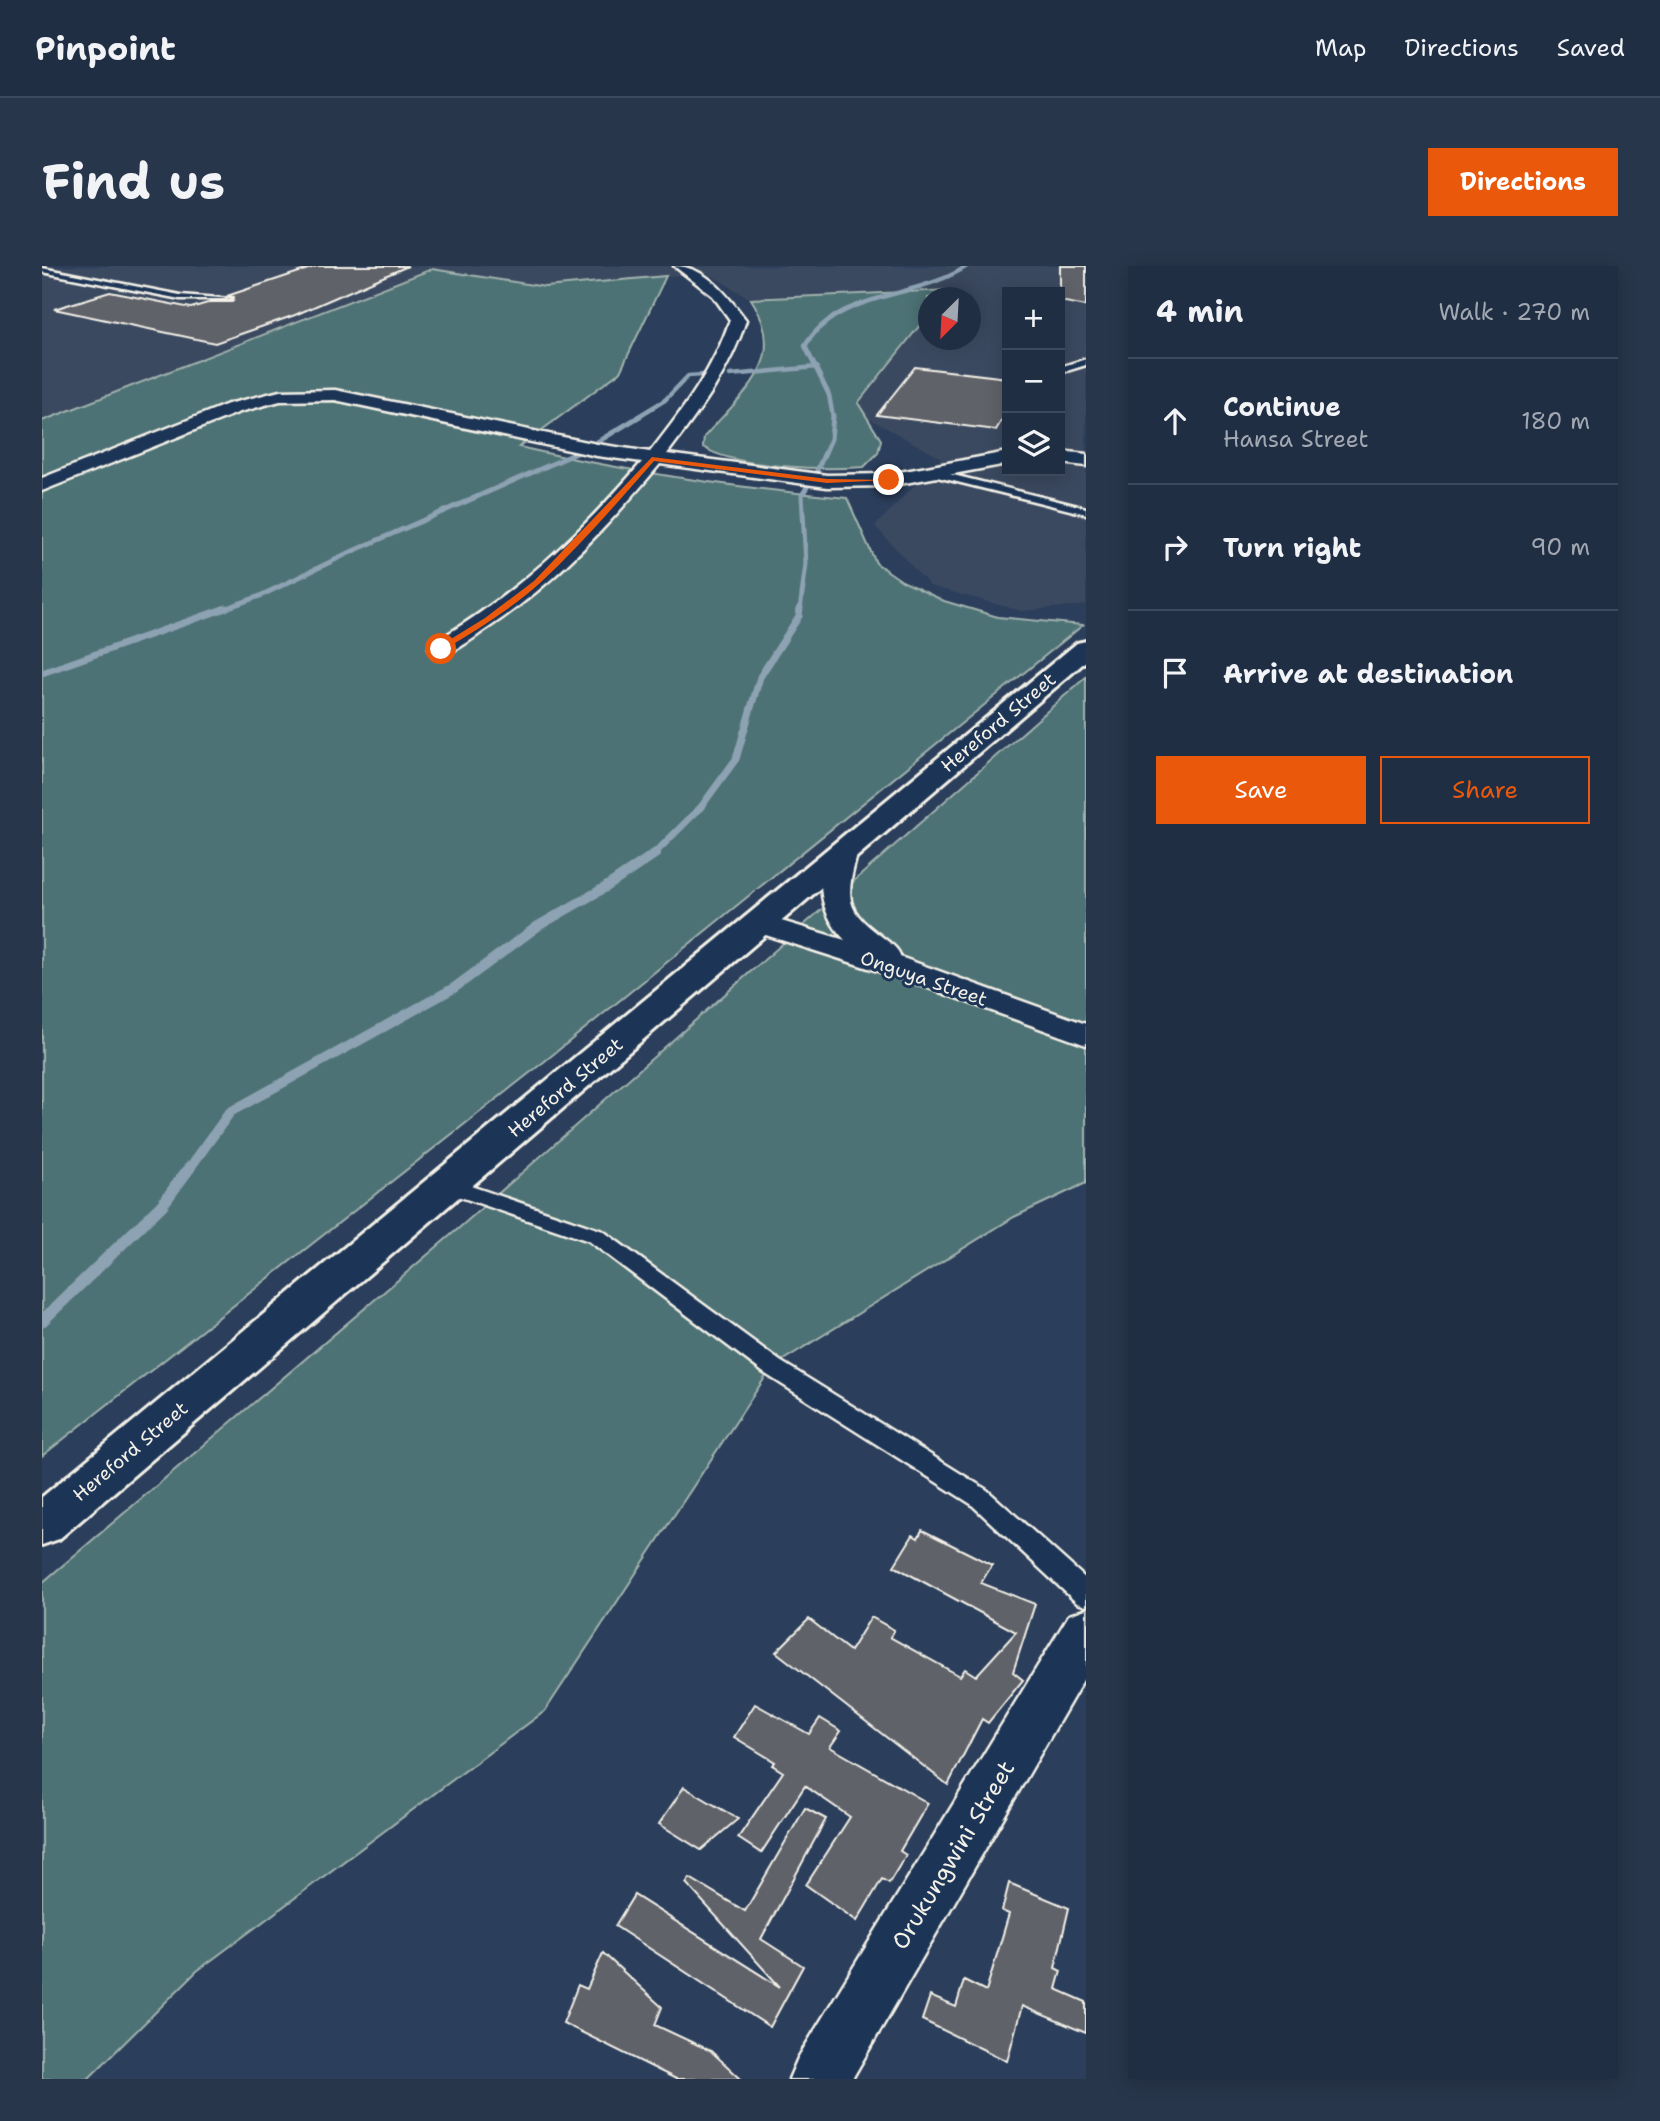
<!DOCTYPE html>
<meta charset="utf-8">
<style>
body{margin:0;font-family:"Shantell Sans",sans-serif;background:#28364b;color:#f1f3f6}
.controls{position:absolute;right:21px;top:21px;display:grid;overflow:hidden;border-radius:0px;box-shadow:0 4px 18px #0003}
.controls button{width:63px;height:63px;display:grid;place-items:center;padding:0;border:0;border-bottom:2px solid #3d4a5d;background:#202e44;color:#f1f3f6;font:35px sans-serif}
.compass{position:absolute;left:876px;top:21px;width:63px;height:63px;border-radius:50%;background:#202e44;box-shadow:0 4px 18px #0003;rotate:204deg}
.stop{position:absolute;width:21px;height:21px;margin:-16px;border:5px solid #ea580c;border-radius:50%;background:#fff}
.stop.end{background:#ea580c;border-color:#fff;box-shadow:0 2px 7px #0008}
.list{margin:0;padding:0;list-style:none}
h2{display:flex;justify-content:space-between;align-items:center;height:91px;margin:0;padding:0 28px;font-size:30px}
h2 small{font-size:23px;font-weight:400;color:#a2a8b2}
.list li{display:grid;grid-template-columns:46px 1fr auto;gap:21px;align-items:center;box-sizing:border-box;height:126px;padding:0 28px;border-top:2px solid #3d4a5d}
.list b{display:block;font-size:26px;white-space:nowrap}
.list p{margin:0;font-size:23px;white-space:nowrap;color:#a2a8b2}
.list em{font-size:23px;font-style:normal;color:#a2a8b2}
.actions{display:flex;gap:14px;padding:21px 28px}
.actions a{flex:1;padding:16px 0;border:2px solid #ea580c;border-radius:0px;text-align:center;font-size:24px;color:#ea580c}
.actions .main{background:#ea580c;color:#fff}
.icon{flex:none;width:38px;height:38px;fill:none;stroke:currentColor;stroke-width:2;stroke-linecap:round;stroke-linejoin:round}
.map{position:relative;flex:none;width:1044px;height:1813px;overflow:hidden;border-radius:0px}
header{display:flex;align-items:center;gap:42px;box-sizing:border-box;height:98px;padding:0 35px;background:#202e44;border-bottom:2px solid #3d4a5d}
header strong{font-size:33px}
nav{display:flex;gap:38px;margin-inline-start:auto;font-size:24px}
.intro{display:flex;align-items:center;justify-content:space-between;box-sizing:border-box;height:168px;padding:0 42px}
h1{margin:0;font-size:49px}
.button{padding:18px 32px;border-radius:0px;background:#ea580c;color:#fff;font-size:24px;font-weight:700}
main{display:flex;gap:42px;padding:0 42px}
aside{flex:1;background:#202e44;border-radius:0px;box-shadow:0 4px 18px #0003}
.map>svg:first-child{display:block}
.built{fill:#3b4960;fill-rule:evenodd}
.green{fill:#4e7274;stroke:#a1b2ae;stroke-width:2}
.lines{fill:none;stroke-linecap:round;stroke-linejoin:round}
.stream-far4{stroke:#8da2b3;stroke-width:4.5}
.stream-far3{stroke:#8da2b3;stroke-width:5}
.stream-far2{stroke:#8da2b3;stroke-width:7}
.stream-far1{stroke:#8da2b3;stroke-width:10}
.stream{stroke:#8da2b3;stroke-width:12}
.building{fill:#61626b;stroke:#f4f1e8;stroke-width:2}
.service-casing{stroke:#f4f1e8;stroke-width:5}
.minor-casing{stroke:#f4f1e8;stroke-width:5}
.secondary-casing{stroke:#f4f1e8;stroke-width:6}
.service{fill:#1d3557;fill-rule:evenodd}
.minor{fill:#1d3557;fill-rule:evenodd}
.secondary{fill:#1d3557;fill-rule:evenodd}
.route{fill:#ea580c}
.labels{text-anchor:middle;stroke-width:6;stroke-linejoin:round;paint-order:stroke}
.street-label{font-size:19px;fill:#f4f1e8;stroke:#1d3557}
.near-street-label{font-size:23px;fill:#f4f1e8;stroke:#1d3557}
</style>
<header>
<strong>Pinpoint</strong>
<nav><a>Map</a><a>Directions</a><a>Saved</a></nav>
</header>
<div class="intro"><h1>Find us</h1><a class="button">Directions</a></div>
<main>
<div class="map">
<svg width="1044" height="1813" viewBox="0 0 1044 1813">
<rect width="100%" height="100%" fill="#2b3e5b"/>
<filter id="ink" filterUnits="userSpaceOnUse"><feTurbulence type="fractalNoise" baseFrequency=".0143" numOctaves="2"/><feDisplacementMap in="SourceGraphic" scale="14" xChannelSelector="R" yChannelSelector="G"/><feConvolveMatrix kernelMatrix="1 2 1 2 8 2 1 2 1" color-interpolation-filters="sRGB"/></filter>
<g filter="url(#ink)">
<path class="built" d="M0,0H1044V339L979,345L888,320L833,260L899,192L828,153L816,138L886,49V74H928V32L901,31L906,24L709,33L665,7L503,21L390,3L0,155ZM965,26H1018V205H965Z"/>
<g class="green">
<path d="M390,3L503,21L624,10L578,106L477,181C586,206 694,222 805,232L834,297L860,315L902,335L956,351L1041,359L503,795L0,1190V155Z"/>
<path d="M907,24L901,31L886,32V49L816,137L839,174L836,187L822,201C783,204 693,202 661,181L662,171C701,126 749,95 709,33Z"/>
<path d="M1044,411V917L972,951L730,1101L503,1445L155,1705L46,1813H0V1317L417,962Z"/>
</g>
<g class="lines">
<g class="stream-far4">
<path d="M688,109L775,101"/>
<path d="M595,151L623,134L646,110L661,109"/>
<path d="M791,151L787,129L763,80C796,24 875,34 925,0"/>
</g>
<g class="stream-far3">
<path d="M552,178L598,150"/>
<path d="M773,209L789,173L791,150"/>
<path d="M179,344L218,330L311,285L537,186"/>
<path d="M758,344L764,298L760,229L767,218"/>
</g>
<g class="stream-far2">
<path d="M0,407L184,342"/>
<path d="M611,589L659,541L694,493L718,411L757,350L758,342"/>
</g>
<path class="stream-far1" d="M147,903L188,846L412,722L496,660L564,621L614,587"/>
<path class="stream" d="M0,1055L120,939L148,901"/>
</g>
<g class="building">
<path d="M275,0H366L253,49L173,77L12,43L68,26L149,42L169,36H190L192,31L185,30Z"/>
<path d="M1018,0H1044V40L1018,35Z"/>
<path d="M873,101L965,112V145L954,164L835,149Z"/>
<path d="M880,1264L950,1299L939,1317L993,1338L971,1406L981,1414L946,1457L940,1453L906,1519L734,1386L767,1353L808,1385L829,1351L852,1364L848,1371L918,1410L923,1403L934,1410L974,1366L852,1300L871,1269L876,1272Z"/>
<path d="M713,1438L767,1468L778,1452L799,1465L788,1481L886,1537L858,1585L864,1589L847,1617L840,1613L815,1655L764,1619L808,1551L763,1520L719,1587L696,1572L741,1506L730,1499L733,1496L692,1471Z"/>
<path d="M642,1521L696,1553L659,1584L617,1558Z"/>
<path d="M763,1542L784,1553L719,1673L761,1700L728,1761L573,1660L592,1629L738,1721L644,1617L648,1612L703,1645Z"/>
<path d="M967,1617L1027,1642L1013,1702L1019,1705L1014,1723L1044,1736V1767L980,1740L965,1795L880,1754L888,1730L914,1741L922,1714L944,1725L967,1648L960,1645Z"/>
<path d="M561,1687L620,1741L613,1759L669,1785L699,1813H634L521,1757L536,1719L545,1723Z"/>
</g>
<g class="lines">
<defs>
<g id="service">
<path d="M0,2L138,29L190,33H138L0,6Z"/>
<path d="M1044,93V99L1018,107V101Z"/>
<path d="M891,204L1044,242V248L887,209Z"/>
<path d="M405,912L561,965L738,1095L945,1224L1044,1313V1340L1035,1337L929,1238L722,1107L547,975L398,924L395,919Z"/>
</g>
<g id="minor">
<path d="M632,0C664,0 686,30 704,54C688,105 657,146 625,188L785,209L847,208L965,186V198L847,220L785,221L618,198C566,260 513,317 446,362C431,372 416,385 399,389L391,387L387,382L391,377C477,326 535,271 600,196L555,190L293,134L238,135L198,146L0,225V212L186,138L238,125L293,124L555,178L608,186C641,144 671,104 688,54L671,30Z"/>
<path d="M1018,185L1044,188V200L1018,197Z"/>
<path d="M802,576L812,579L816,585C812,601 806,618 809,635C814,661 859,677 858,691L1044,758V779L864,714L708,664L704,658L708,652L719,649L803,674C778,648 770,611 792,579Z"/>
<path d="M1044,1343V1409L810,1813H747L756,1792L1027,1349Z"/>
</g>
<path id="secondary" d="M1044,375V395L17,1273L0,1279V1231L1035,377Z"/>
</defs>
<use href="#service" class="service-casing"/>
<use href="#minor" class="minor-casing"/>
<use href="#secondary" class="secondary-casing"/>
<use href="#service" class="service"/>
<use href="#minor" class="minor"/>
<use href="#secondary" class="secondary"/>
</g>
</g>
<path class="route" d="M610,191L785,213L850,214L785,217L612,195C575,237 539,279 498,317C469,343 435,364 401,384H396V381L443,352L492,315Z"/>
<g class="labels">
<g class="street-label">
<text transform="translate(956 456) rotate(-40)" y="7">Hereford Street</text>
<text transform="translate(882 712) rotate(19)" y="7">Onguya Street</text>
<text transform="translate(523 821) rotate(-40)" y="7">Hereford Street</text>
<text transform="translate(88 1185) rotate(-40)" y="7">Hereford Street</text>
</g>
<g class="near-street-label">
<text transform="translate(911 1589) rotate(-59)" y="8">Orukungwini Street</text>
</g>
</g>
</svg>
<div class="controls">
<button>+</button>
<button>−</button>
<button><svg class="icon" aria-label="layers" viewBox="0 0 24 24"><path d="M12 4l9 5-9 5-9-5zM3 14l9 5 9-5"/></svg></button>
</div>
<svg class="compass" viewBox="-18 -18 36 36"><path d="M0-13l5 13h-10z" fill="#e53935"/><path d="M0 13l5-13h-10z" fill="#a2a8b2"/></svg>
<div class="stop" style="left:399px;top:383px"></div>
<div class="stop end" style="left:847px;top:214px"></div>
</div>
<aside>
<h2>4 min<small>Walk · 270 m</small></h2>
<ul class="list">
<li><svg class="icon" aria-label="ahead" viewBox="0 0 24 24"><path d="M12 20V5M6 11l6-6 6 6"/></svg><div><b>Continue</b><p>Hansa Street</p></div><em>180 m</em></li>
<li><svg class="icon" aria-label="right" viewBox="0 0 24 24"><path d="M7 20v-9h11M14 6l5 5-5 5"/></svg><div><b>Turn right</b></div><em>90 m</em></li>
<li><svg class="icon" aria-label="arrive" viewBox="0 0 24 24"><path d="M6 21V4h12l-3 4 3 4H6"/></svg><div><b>Arrive at destination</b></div></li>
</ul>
<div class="actions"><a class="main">Save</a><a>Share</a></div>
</aside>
</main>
